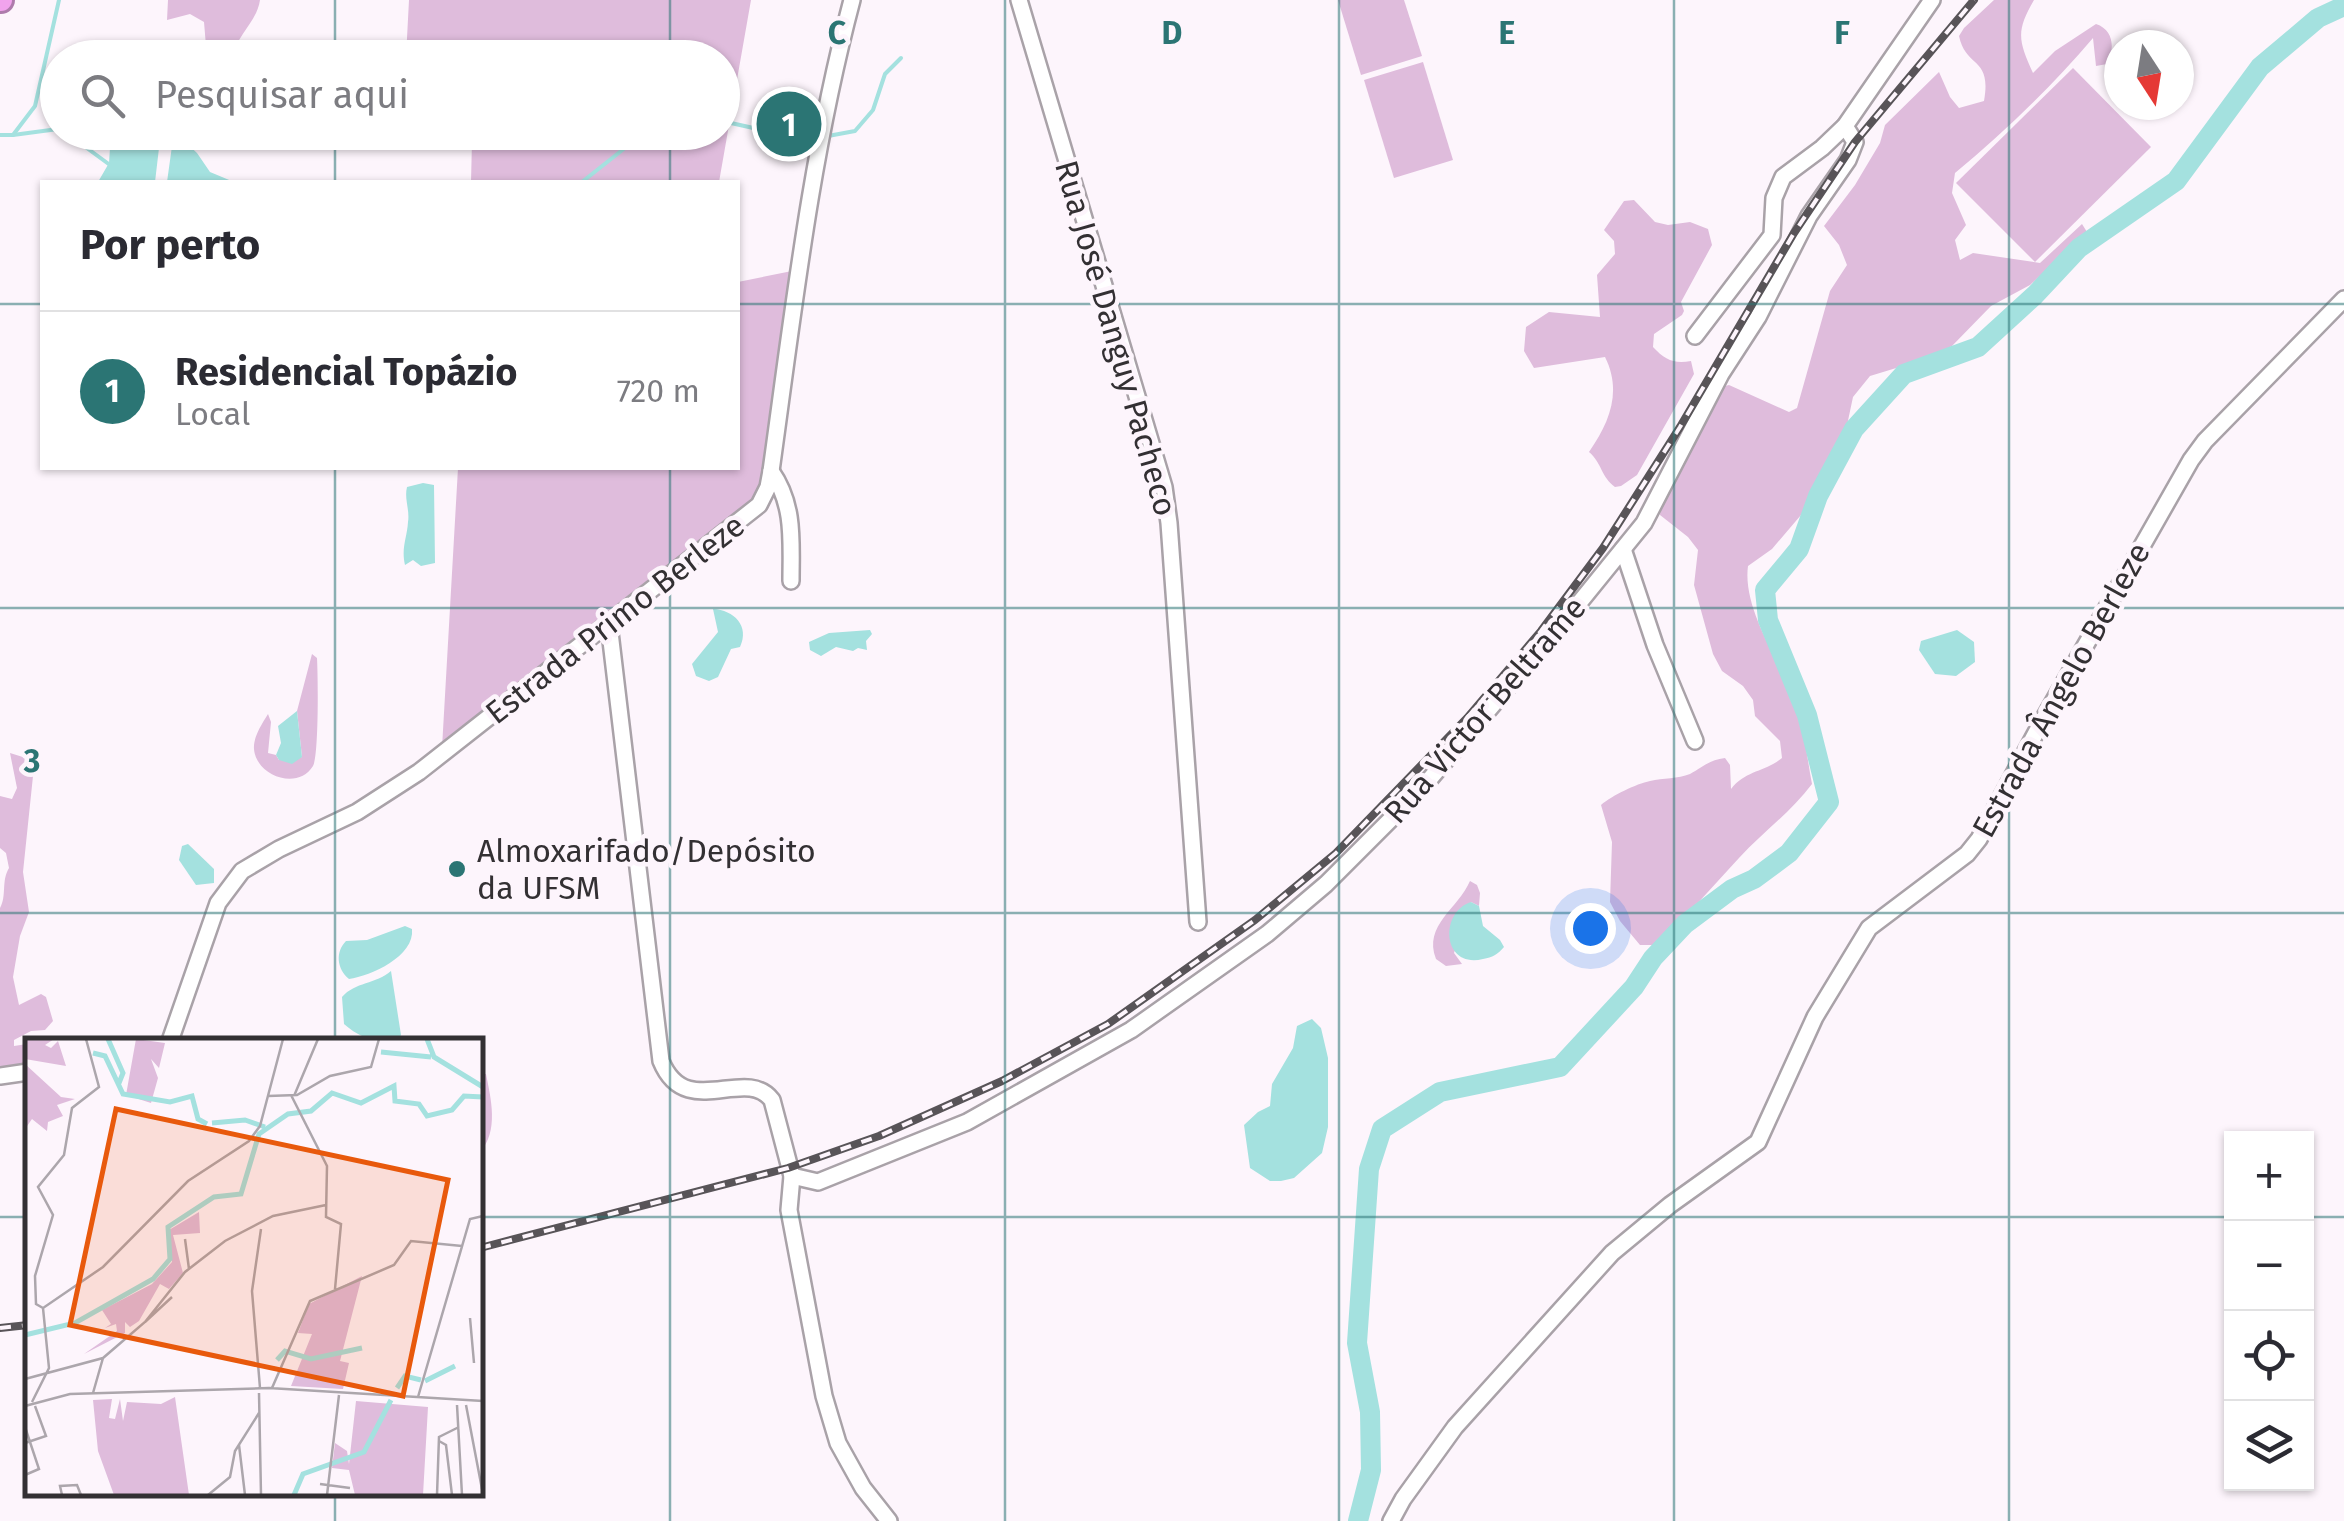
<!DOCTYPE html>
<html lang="pt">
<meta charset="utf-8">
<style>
body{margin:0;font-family:"Fira Sans",sans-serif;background:#f7f7f7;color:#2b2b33}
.controls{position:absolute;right:30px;bottom:30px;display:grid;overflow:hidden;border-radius:0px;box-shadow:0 2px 8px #0004}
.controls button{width:90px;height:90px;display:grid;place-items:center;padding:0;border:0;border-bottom:2px solid #e1e1e2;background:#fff;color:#2b2b33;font:50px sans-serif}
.compass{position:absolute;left:2104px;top:30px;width:90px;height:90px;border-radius:50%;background:#fff;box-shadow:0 2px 8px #0004;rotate:168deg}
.you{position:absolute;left:1590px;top:928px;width:35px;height:35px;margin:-25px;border:8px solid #fff;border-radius:50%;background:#1a73e8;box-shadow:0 0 0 15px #1a73e833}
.badge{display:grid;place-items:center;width:65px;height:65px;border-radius:50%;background:#2b7574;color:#fff;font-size:32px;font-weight:700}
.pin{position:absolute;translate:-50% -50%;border:5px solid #fff;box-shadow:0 2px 10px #0006}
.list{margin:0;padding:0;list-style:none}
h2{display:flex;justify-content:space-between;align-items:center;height:130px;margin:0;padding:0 40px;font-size:42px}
h2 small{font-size:32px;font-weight:400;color:#7c7c81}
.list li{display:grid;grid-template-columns:65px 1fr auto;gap:30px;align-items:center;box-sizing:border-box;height:160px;padding:0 40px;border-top:2px solid #e1e1e2}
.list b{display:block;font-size:38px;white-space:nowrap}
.list p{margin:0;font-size:32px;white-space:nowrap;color:#7c7c81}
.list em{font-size:32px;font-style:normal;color:#7c7c81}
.icon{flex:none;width:55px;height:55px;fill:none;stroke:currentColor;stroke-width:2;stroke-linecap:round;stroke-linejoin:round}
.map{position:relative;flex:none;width:2344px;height:1521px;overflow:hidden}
.search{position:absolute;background:#fff;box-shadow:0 2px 8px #0004;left:40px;top:40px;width:700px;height:110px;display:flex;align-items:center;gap:25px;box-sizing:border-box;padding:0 35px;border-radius:55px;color:#7c7c81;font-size:38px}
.panel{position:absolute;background:#fff;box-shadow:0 2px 8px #0004;left:40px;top:180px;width:700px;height:290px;border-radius:0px}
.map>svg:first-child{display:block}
.green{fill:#dfbcdc}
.water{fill:#a4e1df}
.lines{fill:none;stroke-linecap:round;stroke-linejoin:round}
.stream{stroke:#a4e1df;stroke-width:4}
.river{stroke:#a4e1df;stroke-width:20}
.minor-casing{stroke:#a9a2a8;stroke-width:20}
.highway-casing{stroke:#ae7bac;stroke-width:28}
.minor{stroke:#fff;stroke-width:15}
.highway{stroke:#f1a3ed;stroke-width:22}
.rail-casing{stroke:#585458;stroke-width:8}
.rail{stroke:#fdf5fc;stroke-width:4;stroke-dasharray:11;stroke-linecap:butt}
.grid{fill:none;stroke:#2b7574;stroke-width:2.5;stroke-opacity:0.55}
.poi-dot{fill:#2b7574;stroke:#fdf5fc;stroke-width:4}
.labels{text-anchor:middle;stroke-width:9;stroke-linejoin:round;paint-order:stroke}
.street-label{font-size:32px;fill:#333033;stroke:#fdf5fc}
.poi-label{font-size:32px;fill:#333033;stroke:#fdf5fc;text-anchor:start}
.inset-river{fill:none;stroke:#a4e1df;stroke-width:5}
.inset-road{fill:none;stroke:#aca6ac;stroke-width:2.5}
.view{fill:#e8590c;fill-opacity:0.15;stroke:#e8590c;stroke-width:5}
.inset-edge{fill:none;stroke:#333033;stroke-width:5}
.grid-label{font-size:32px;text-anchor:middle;font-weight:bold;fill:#2b7574;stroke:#fdf5fc;stroke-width:9;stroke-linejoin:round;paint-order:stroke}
</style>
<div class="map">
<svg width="2344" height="1521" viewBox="0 0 2344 1521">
<rect width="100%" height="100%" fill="#fdf5fc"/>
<g class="green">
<path d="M168,0H260C257,22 236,35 233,57L207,58L204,22L190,14L167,20Z"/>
<path d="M409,0H751L719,182H471L472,141L405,143V133L722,132V58L406,57Z"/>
<path d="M1338,0H1404L1422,56L1361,75Z"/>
<path d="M1994,0H2034C2016,31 2018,40 2033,73L2055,51L2096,24C2114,30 2115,49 2107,64L2096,66L2093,38C2051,87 2005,132 1955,173L1952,193L1966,225L1955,240L1960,260L1973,253L2040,263L2082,224L2087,232L2030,285L1991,306L1952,346L1929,358L1870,376L1853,397L1846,430L1801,515L1772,549L1748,566C1742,611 1783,665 1797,707C1805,731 1807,759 1812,784C1791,812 1763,832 1739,858C1712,887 1686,917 1657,945H1640L1620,921L1610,902L1612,842L1601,805C1613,795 1636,784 1650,781C1663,778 1678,779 1690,774C1703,767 1709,760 1725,758L1730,765L1731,789C1746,770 1765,772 1782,758L1780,741L1755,716L1753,700L1743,686L1722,671L1713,654L1694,585L1698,550L1688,537L1660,515L1661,502L1721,387L1729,385L1789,412L1797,408L1830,291L1847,265L1839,245L1824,226L1855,185L1880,143L1885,125L1939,72L1950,97L1959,108L1984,101C1992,56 1966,69 1959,36L1964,28Z"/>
<path d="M1423,62L1453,160L1394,178L1364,80Z"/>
<path d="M2073,68L2151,147L2035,262L1956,183Z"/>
<path d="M1634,200L1655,222L1668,225L1690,222L1708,229L1712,245L1681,302L1684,311L1682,315L1654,334L1653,347C1665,360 1674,364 1691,361L1694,374L1637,475L1621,486L1615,487C1601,477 1602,463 1589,452C1610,422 1622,391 1605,357L1534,368L1524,351L1526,327L1549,312L1600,317L1597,275L1615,254L1614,241L1604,230L1624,201Z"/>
<path d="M797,270L765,480L756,500L442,748L458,468H738V282Z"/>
<path d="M312,654L317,658C318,674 319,756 313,766C298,791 256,776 254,749C253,737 262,724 268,714L271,722L268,753L276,755L279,760L302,757L297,711Z"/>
<path d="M10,753L26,758L33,776L23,872L29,912L20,936L13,977L19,1005L41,994L46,997L53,1021L45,1030L31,1031L14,1040V1046L27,1044V1066L0,1070V908C7,896 1,881 9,868L6,853L0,848V796L12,799L17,788Z"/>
<path d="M1470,881L1477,885L1480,893L1479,906L1471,902L1454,953L1462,964L1446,966L1436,959C1423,925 1458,909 1470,881Z"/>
<path d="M480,1074H486C491,1099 499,1131 480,1152Z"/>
</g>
<g class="water">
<path d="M111,133H155L159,148L155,182H98L109,163Z"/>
<path d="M182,139L197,153L210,172L234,182H167L172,146Z"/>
<path d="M423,483L434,485L435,563L421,566L413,560L405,565C401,548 407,538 408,522C410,510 404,499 407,487Z"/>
<path d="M713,609C734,610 750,626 740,647L731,649L718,677L709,681L696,676L692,664L718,632Z"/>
<path d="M870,630L872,634L866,641L867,650L858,648L853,651L836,647L821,656L810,650L809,642L829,633Z"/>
<path d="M1957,630L1974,642L1975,662L1956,676L1935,674L1919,650L1921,641Z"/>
<path d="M297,711L302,757L292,764L279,760L276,755L281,743L278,726Z"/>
<path d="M188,844L214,869V883L196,885L179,860L182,846Z"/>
<path d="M1471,902L1479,906L1483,926L1500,940L1504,947C1497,955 1493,957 1483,959C1442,969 1439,912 1471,902Z"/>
<path d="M405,926L412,929C415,956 371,976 349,979C337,969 335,952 346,941L367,940Z"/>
<path d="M391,971L401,1035L399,1039C377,1044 360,1038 344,1024L342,997C355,982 376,984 391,971Z"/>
<path d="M1312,1019L1321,1028L1328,1058V1127L1322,1153L1294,1178L1281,1181H1270L1250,1168L1244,1125L1258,1112L1270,1106L1272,1084L1293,1048L1297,1026Z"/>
</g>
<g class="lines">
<g class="stream">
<path d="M722,121L807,140L814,139"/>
<path d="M65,132L110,165"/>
<path d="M0,135H13L35,106L59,0"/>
<path d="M13,135L58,129"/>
<path d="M828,136L855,131L873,110L885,74L901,58"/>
<path d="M582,182L645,132"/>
</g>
<path class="river" d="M1358,1521L1371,1470L1370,1412L1357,1343L1369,1169L1382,1129L1440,1092L1560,1067L1634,987L1653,958L1685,924L1732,889L1754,879L1789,853L1829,802L1807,715L1768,620L1765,590L1799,549L1818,496L1854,429L1904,374L1978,347L2035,295L2079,248L2176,181L2260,67L2318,18L2344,6"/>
<defs>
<g id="minor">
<path d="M1019,0L1164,487L1169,523L1198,922"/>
<path d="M1695,336L1772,235L1774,198L1783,177L1822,148L1845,126L1932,0"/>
<path d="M771,471C795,505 791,541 791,581"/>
<path d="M1623,549L1655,645L1695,741"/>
<path d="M609,624L661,1061C686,1122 745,1065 772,1100L792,1176L789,1210L824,1396L838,1443L863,1488L889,1521"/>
<path d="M170,1041L218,903L242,871L279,849L357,812L419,772L759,505L768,487L771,471C793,313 811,154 852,0"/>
<path d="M0,1076L28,1072"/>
<path d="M792,1176L818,1182L967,1122L1131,1030L1267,934L1326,884L1423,787L1571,613L1644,523L1721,374L1758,317L1809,216L1848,160L1855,142L1845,126"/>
<path d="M1391,1521L1403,1499L1455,1427L1612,1253L1670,1205L1758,1142L1815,1017L1869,928L1967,854L1979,839L2039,727L2191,460L2205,441L2344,299"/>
</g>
<path id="highway" d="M0,0H1"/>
</defs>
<use href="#minor" class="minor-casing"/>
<use href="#highway" class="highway-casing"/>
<use href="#minor" class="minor"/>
<use href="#highway" class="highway"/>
<defs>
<g id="rail">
<path d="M480,1248L788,1168L879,1136L1002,1081L1108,1024L1255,920L1336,853L1467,718L1541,631L1603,548L1680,427L1794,233L1855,142L1974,0"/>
<path d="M0,1328L28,1325"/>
</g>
</defs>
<use href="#rail" class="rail-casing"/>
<use href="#rail" class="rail"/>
</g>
<path class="grid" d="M335,0V58M670,0V58M1005,0V1521M1339,0V1521M1674,0V1521M2009,0V1521M335,132V182M670,132V182M0,304H42M738,304H2344M335,468V1041M670,468V1521M0,608H2344M0,913H2344M0,1217H28M480,1217H2232M2306,1217H2344M335,1494V1521"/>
<circle class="poi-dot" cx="457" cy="869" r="10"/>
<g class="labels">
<g class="street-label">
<text transform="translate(1116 338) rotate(74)" y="11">Rua José Danguy Pacheco</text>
<text transform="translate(615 619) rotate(-38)" y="11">Estrada Primo Berleze</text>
<text transform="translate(2061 690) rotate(-61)" y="11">Estrada Ângelo Berleze</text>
<text transform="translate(1485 710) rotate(-49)" y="11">Rua Victor Beltrame</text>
</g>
<g class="poi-label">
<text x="477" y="862">Almoxarifado/Depósito<tspan x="477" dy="37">da UFSM</tspan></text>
</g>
</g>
<g transform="translate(25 1038)">
<rect width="458" height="458" fill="#fdf5fc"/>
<path d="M0,1H29L20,7L26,10L33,3L41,28L0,21ZM111,1L140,5L134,30L126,21L133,40L126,65L101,57ZM0,26L36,59L50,61L32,67L38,78L23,84L22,93L7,81L0,91ZM174,174L175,195L148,197L158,235L144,251L135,246L114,283L105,289L100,284V295L59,316L92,293L91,286L80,290L86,286L77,272L127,246L147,224L144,192ZM337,238L315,323L324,325L318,351L266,348L287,296L273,295L284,266ZM150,359L164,457H89L73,413L68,362L87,361L84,380L90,381L95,361L98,383L102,364L136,366ZM331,363L403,369L398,457H330L324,432L307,430L310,405L322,413L324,426Z" fill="#dfbcdc"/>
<path class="inset-river" d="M83,1L98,35L94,45M402,1L409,19L458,49M356,14L406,19M68,15L80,18L98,56L145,64L167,58L173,81L182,86M187,85L220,82L240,89M0,297L50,285L128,241L145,221L143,189L189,159L216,156L234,96L263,76L286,73L307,55L336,65L369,48L370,63L394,66L402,78L427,72L439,58L458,59M252,322L260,313L286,321L337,310M400,343L430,328M372,350L380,338L396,342M269,457L278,436L339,414L366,362"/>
<path class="inset-road" d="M266,57L302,128L301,179L316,186L310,251M243,58L272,57L305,38L346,29L354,1M269,58L293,1M160,201L164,231M18,270L11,266L10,238L28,177L13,149L39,117L47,70L74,49L61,1M445,280L449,325M120,284L147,259M0,341L78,320L120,284L160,234L200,203L248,178L301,167M235,350L227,253L236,191M247,350L285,263L369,227L386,203L437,208M68,355L78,320M234,355L236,457M393,359L445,181L458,178M7,364L24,330L18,270L78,229L163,143L224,103L235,88L258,1M432,367L437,457M441,367L457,451M0,368L45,356L244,350L458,363M0,389L14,431L0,437M414,403L421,407L427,457M0,405L21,398L10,368M214,407L220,457M295,446L325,450M37,457L35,448L52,447L56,457M183,457L205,439L210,413L234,375M302,457L314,357M412,457L414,399L434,389"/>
<path class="view" d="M91,71L423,142L378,358L45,287Z"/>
<rect width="458" height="458" class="inset-edge"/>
</g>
<g class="grid-label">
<text x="837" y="44">C</text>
<text x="1172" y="44">D</text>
<text x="1507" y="44">E</text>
<text x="1842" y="44">F</text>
<text x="32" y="772">3</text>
</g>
</svg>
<div class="controls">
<button>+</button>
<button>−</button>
<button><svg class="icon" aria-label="locate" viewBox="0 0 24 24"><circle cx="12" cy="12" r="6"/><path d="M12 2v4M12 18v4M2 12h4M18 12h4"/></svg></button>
<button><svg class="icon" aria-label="layers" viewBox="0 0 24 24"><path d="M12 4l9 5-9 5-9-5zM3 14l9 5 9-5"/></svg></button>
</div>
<svg class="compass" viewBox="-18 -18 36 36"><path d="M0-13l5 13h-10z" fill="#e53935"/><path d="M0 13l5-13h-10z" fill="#7c7c81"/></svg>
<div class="you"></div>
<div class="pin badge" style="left:789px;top:124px">1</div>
<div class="search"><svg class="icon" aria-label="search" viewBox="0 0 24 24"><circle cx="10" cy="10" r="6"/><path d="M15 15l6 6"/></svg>Pesquisar aqui</div>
<section class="panel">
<h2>Por perto<small></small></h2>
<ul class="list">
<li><span class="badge">1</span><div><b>Residencial Topázio</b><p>Local</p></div><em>720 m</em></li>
</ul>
</section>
</div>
